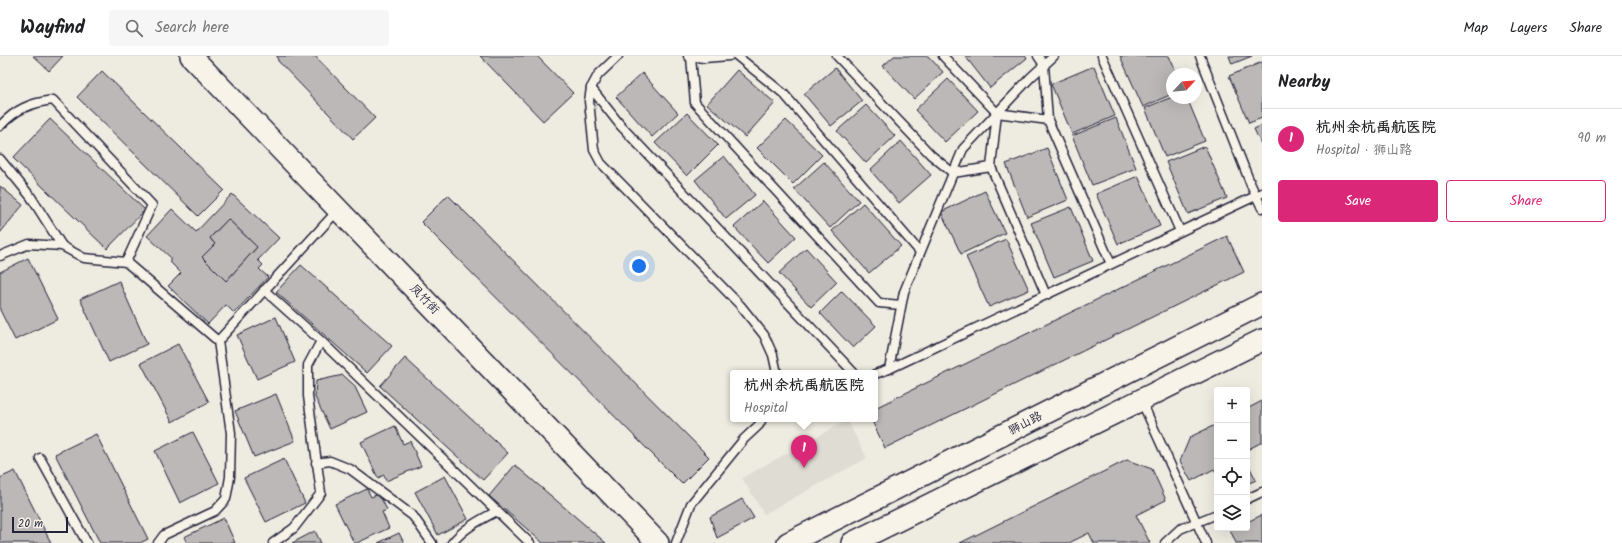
<!DOCTYPE html>
<meta charset="utf-8">
<style>
body{margin:0;font-family:Kalam,"LXGW WenKai TC",sans-serif;background:#f6f6f6;color:#202124}
.controls{position:absolute;right:12px;bottom:12px;display:grid;overflow:hidden;border-radius:4px;box-shadow:0 4px 16px #0002}
.controls button{width:36px;height:36px;display:grid;place-items:center;padding:0;border:0;border-bottom:1px solid #e0e0e0;background:#fff;color:#202124;font:20px sans-serif}
.compass{position:absolute;left:1166px;top:12px;width:36px;height:36px;border-radius:50%;background:#fff;box-shadow:0 4px 16px #0002;rotate:64deg}
.scale{position:absolute;left:12px;bottom:10px;width:56px;box-sizing:border-box;padding-left:4px;border:2px solid #22223b;border-top:0;font-size:11px;line-height:14px;white-space:nowrap;color:#22223b;-webkit-text-stroke:3px #f7f3e8;paint-order:stroke}
.you{position:absolute;left:639px;top:210px;width:14px;height:14px;margin:-10px;border:3px solid #fff;border-radius:50%;background:#1a73e8;box-shadow:0 0 0 6px #1a73e833}
.badge{display:grid;place-items:center;width:26px;height:26px;border-radius:50%;background:#db2777;color:#fff;font-size:13px;font-weight:700}
.pin{position:absolute;translate:-50% -33px;filter:drop-shadow(0 1px 2px #0008)}
.pin::after{content:'';position:absolute;top:21px;width:14px;height:12px;background:inherit;clip-path:polygon(0 0,100% 0,50% 100%)}
.popup{position:absolute;left:730px;top:314px;width:148px;height:52px;box-sizing:border-box;display:grid;place-content:center;border-radius:4px;background:#fff;filter:drop-shadow(0 1px 3px #0005);font-size:13px;white-space:nowrap;color:#757577}
.popup b{font-size:15px;color:#202124}
.popup::after{content:'';position:absolute;left:50%;top:100%;margin-left:-8px;border:8px solid transparent;border-top-color:#fff}
.list{margin:0;padding:0;list-style:none}
h2{display:flex;justify-content:space-between;align-items:center;height:52px;margin:0;padding:0 16px;font-size:17px}
h2 small{font-size:13px;font-weight:400;color:#757577}
.list li{display:grid;grid-template-columns:26px 1fr auto;gap:12px;align-items:center;box-sizing:border-box;height:60px;padding:0 16px;border-top:1px solid #e0e0e0}
.list b{display:block;font-size:15px;white-space:nowrap}
.list p{margin:0;font-size:13px;white-space:nowrap;color:#757577}
.list em{font-size:13px;font-style:normal;color:#757577}
.actions{display:flex;gap:8px;padding:12px 16px}
.actions a{flex:1;padding:9px 0;border:1px solid #db2777;border-radius:4px;text-align:center;font-size:14px;color:#db2777}
.actions .main{background:#db2777;color:#fff}
.icon{flex:none;width:22px;height:22px;fill:none;stroke:currentColor;stroke-width:2;stroke-linecap:round;stroke-linejoin:round}
.map{position:relative;flex:none;width:1262px;height:487px;overflow:hidden}
header{display:flex;align-items:center;gap:24px;box-sizing:border-box;height:56px;padding:0 20px;background:#fff;border-bottom:1px solid #e0e0e0}
header strong{font-size:19px}
nav{display:flex;gap:22px;margin-inline-start:auto;font-size:14px}
.search{width:280px;height:36px;background:#f6f6f6;display:flex;align-items:center;gap:10px;box-sizing:border-box;padding:0 14px;border-radius:4px;color:#757577;font-size:15px}
main{display:flex}
aside{flex:1;background:#fff}
.map>svg:first-child{display:block}
.built{fill:#dfdcd4}
.building{fill:#bbb8b7;stroke:#22223b;fill-rule:evenodd}
.lines{fill:none;stroke-linecap:round;stroke-linejoin:round}
.lane-casing{stroke:#22223b;stroke-width:11}
.secondary-casing{stroke:#22223b;stroke-width:24}
.lane{stroke:#f7f3e8;stroke-width:8}
.secondary{stroke:#f7f3e8;stroke-width:21}
.labels{text-anchor:middle;stroke-width:3;stroke-linejoin:round;paint-order:stroke}
.street-label{font-size:12px;fill:#22223b;stroke:#f7f3e8}
</style>
<header>
<strong>Wayfind</strong>
<div class="search"><svg class="icon" aria-label="search" viewBox="0 0 24 24"><circle cx="10" cy="10" r="6"/><path d="M15 15l6 6"/></svg>Search here</div>
<nav><a>Map</a><a>Layers</a><a>Share</a></nav>
</header>
<main>
<div class="map">
<svg width="1262" height="487" viewBox="0 0 1262 487">
<rect width="100%" height="100%" fill="#eeebe1"/>
<filter id="ink" filterUnits="userSpaceOnUse"><feTurbulence type="fractalNoise" baseFrequency=".025" numOctaves="2"/><feDisplacementMap in="SourceGraphic" scale="8" xChannelSelector="R" yChannelSelector="G"/><feConvolveMatrix kernelMatrix="1 2 1 2 8 2 1 2 1" color-interpolation-filters="sRGB"/></filter>
<g filter="url(#ink)">
<path class="built" d="M847,364L867,402L764,458L742,422Z"/>
<g class="building">
<path d="M33,0H63L49,15Z"/>
<path d="M277,0H315L375,62L353,83L278,5Z"/>
<path d="M480,0H537L573,37L543,65Z"/>
<path d="M894,0H928L943,16L914,43L883,10Z"/>
<path d="M965,0H1025L1027,2L990,32Z"/>
<path d="M1120,0H1169L1177,18H1172V38L1143,51Z"/>
<path d="M1229,0H1252L1232,8Z"/>
<path d="M1262,6V62L1249,67L1229,20Z"/>
<path d="M1094,10L1115,60L1072,78L1051,28Z"/>
<path d="M835,12L862,45L831,70L804,38Z"/>
<path d="M737,14L775,47L745,81L707,48Z"/>
<path d="M102,15L224,134L198,160L77,41Z"/>
<path d="M642,17L678,57L652,81L616,41Z"/>
<path d="M948,23L978,55L945,86L915,54Z"/>
<path d="M1172,41L1187,42L1205,85L1165,101L1145,52Z"/>
<path d="M866,49L895,80L866,107L837,75Z"/>
<path d="M687,57L718,89L687,120L655,87Z"/>
<path d="M1116,62L1136,112L1092,129L1072,80Z"/>
<path d="M50,63L145,154L107,193L13,102Z"/>
<path d="M786,64L822,99L793,128L757,92Z"/>
<path d="M1262,69V90L1254,73Z"/>
<path d="M901,85L931,119L899,147L870,114Z"/>
<path d="M1205,90L1227,142L1188,158L1166,106Z"/>
<path d="M1047,92L1068,144L1027,161L1006,108Z"/>
<path d="M724,100L755,139L726,163L695,124Z"/>
<path d="M824,106L859,145L830,172L794,133Z"/>
<path d="M1138,120L1160,170L1118,188L1096,138Z"/>
<path d="M0,130L23,149L0,177Z"/>
<path d="M985,135L1005,177L961,198L941,156Z"/>
<path d="M232,138L279,182L258,204L263,209L259,213L268,221L234,257L226,249L208,268L168,230L181,217L170,206V201L147,180L172,153L196,176ZM228,163L257,191L226,225L202,201L215,188L210,182Z"/>
<path d="M448,139L709,401L682,428L421,166Z"/>
<path d="M763,145L796,181L768,207L734,171Z"/>
<path d="M863,147L901,190L869,217L832,175Z"/>
<path d="M1071,151L1093,205L1054,221L1031,167Z"/>
<path d="M228,163L257,191L226,225L202,201L215,188L210,182Z"/>
<path d="M1227,180L1244,216L885,392L871,363H875V352Z"/>
<path d="M1006,183L1029,234L989,251L966,201Z"/>
<path d="M806,192L837,226L811,251L779,217Z"/>
<path d="M28,202L58,263L15,284L0,254V216Z"/>
<path d="M301,209L392,290L367,317L276,236Z"/>
<path d="M119,225L147,288L109,306L80,243Z"/>
<path d="M842,235L876,270L853,292L820,257Z"/>
<path d="M276,261L295,306L257,323L237,279Z"/>
<path d="M178,288L209,346L172,366L141,307Z"/>
<path d="M405,302L508,397L483,424L380,330Z"/>
<path d="M343,319L354,329L367,356L330,373L315,341L316,325Z"/>
<path d="M276,338L295,385L254,401L235,355Z"/>
<path d="M1262,345V386L1247,394V353Z"/>
<path d="M1217,368V418L1214,413L1191,425L1180,405L1190,381Z"/>
<path d="M395,370L403,388L410,385L421,410L386,425L384,419L378,422L361,386Z"/>
<path d="M193,376L219,427L180,447L155,395Z"/>
<path d="M96,378L148,483L140,487H100L55,398Z"/>
<path d="M284,403L305,447L266,466L244,422Z"/>
<path d="M1127,404L1152,413L1166,444L1136,459L1150,487H1094L1089,477L1069,487H960Z"/>
<path d="M1247,406L1256,424L1247,428Z"/>
<path d="M515,409L606,487H543L489,440Z"/>
<path d="M15,415L51,487H0V422Z"/>
<path d="M445,420L468,463L438,479L415,436Z"/>
<path d="M367,433L371,441L379,438L387,454L382,456L389,472L357,487H354L335,448Z"/>
<path d="M742,443L754,462L717,482L710,461Z"/>
<path d="M1262,459V487H1236L1230,474L1234,472H1247V466Z"/>
<path d="M224,462L235,487H187L184,481Z"/>
<path d="M315,475L321,487H292Z"/>
<path d="M399,477L404,487H378Z"/>
</g>
<g class="lines">
<defs>
<g id="lane">
<path d="M618,0L598,19L591,32L589,45L594,94L601,107L740,249L764,279L773,299L777,317"/>
<path d="M688,0L704,2L729,0"/>
<path d="M737,0L784,38L920,196"/>
<path d="M837,0L931,99L953,117L991,111"/>
<path d="M943,0L997,57L991,111L1046,239"/>
<path d="M1038,0L1044,9L1048,64"/>
<path d="M1102,0L1180,175"/>
<path d="M1200,0L1251,129L1262,152"/>
<path d="M691,1L695,47L879,247L901,249"/>
<path d="M591,32L621,70L854,317"/>
<path d="M997,57L1048,64L1111,208"/>
<path d="M0,70C16,53 30,47 53,44L152,149L126,206"/>
<path d="M0,103L31,141L62,190"/>
<path d="M0,200L29,188L62,190L84,202L126,206L218,285"/>
<path d="M264,234L321,285L530,487"/>
<path d="M889,313L1262,137"/>
<path d="M875,318L889,313L904,236L963,93L1031,21L1054,0"/>
<path d="M1141,344L1206,487"/>
<path d="M40,402L87,487"/>
<path d="M316,407L330,405L350,413L413,460L432,487"/>
<path d="M1247,443L1262,436"/>
<path d="M158,487L164,479L215,455L226,443L230,421L231,377L218,285L338,154"/>
<path d="M273,487L294,472L321,437L308,340V309L321,285"/>
<path d="M452,487C464,472 480,464 497,455"/>
<path d="M676,487L691,448L744,383L759,369L762,363"/>
<path d="M1165,487L1180,473L1217,458"/>
</g>
<g id="secondary">
<path d="M191,0L658,487"/>
<path d="M788,487L1262,248"/>
<path d="M852,487L1262,284"/>
</g>
</defs>
<use href="#lane" class="lane-casing"/>
<use href="#secondary" class="secondary-casing"/>
<use href="#lane" class="lane"/>
<use href="#secondary" class="secondary"/>
</g>
</g>
<g class="labels">
<g class="street-label">
<text transform="translate(425 243) rotate(46)" y="4">凤竹街</text>
<text transform="translate(1025 367) rotate(-27)" y="4">狮山路</text>
</g>
</g>
</svg>
<div class="controls">
<button>+</button>
<button>−</button>
<button><svg class="icon" aria-label="locate" viewBox="0 0 24 24"><circle cx="12" cy="12" r="6"/><path d="M12 2v4M12 18v4M2 12h4M18 12h4"/></svg></button>
<button><svg class="icon" aria-label="layers" viewBox="0 0 24 24"><path d="M12 4l9 5-9 5-9-5zM3 14l9 5 9-5"/></svg></button>
</div>
<svg class="compass" viewBox="-18 -18 36 36"><path d="M0-13l5 13h-10z" fill="#e53935"/><path d="M0 13l5-13h-10z" fill="#757577"/></svg>
<div class="scale">20 m</div>
<div class="you"></div>
<div class="pin badge" style="left:804px;top:412px">1</div>
<div class="popup"><b>杭州余杭禹航医院</b>Hospital</div>
</div>
<aside>
<h2>Nearby<small></small></h2>
<ul class="list">
<li><span class="badge">1</span><div><b>杭州余杭禹航医院</b><p>Hospital · 狮山路</p></div><em>90 m</em></li>
</ul>
<div class="actions"><a class="main">Save</a><a>Share</a></div>
</aside>
</main>
